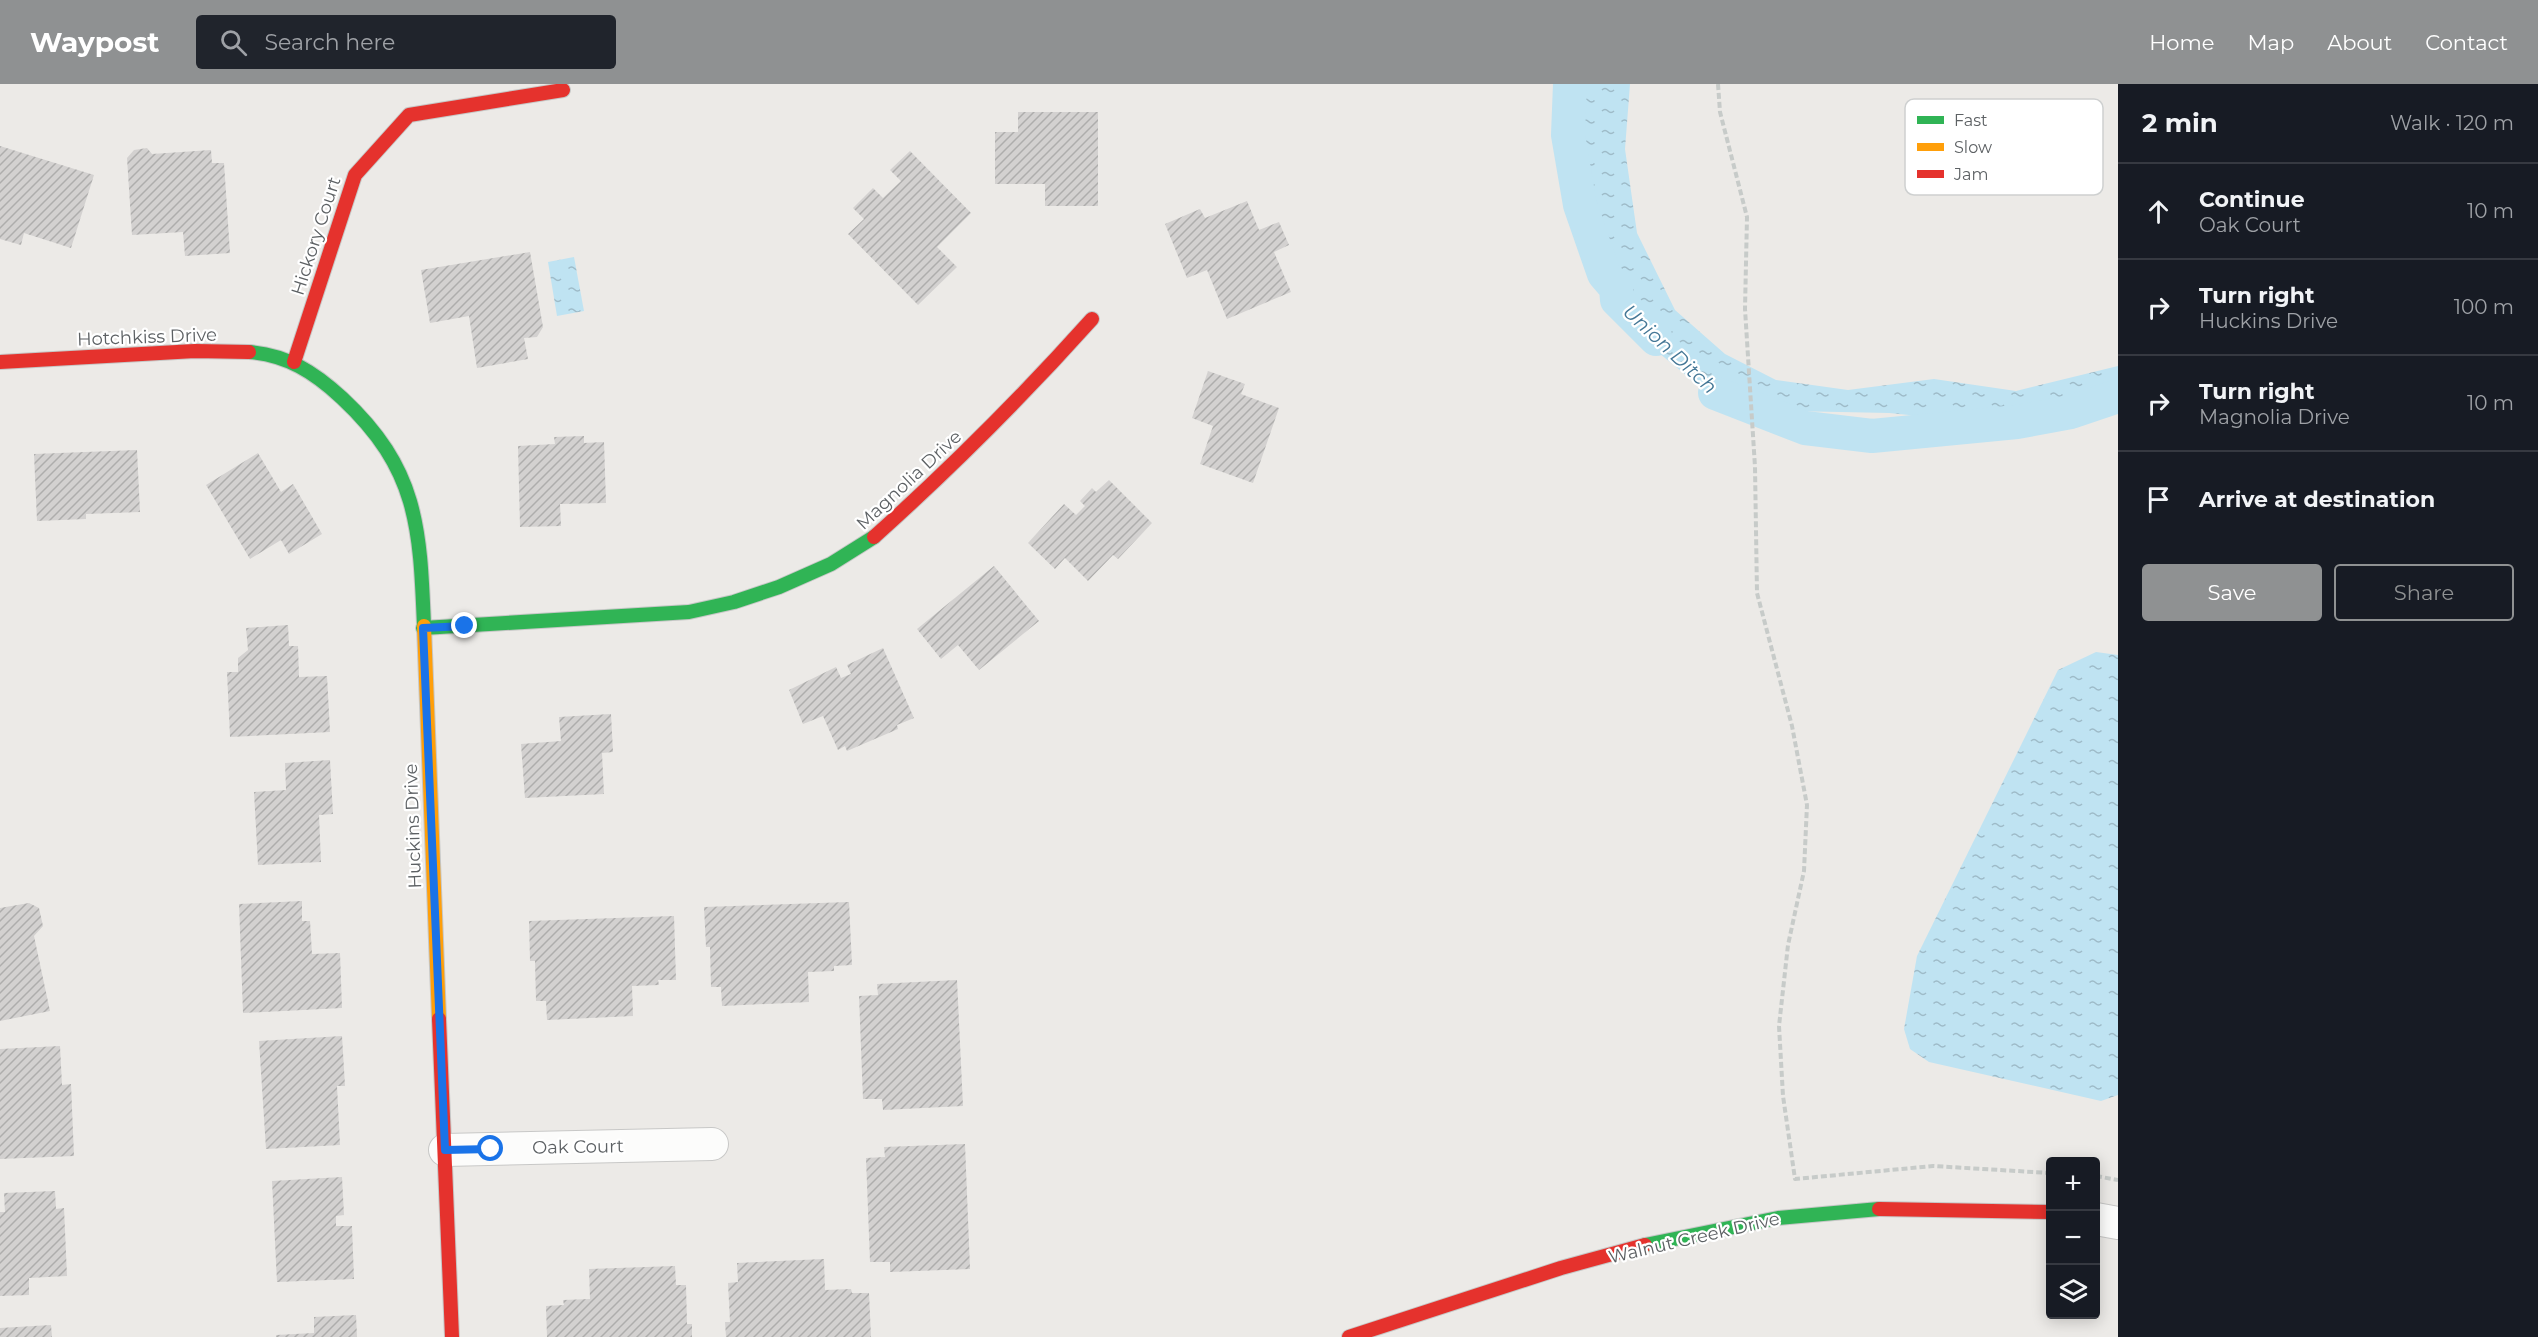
<!DOCTYPE html>
<meta charset="utf-8">
<style>
body{margin:0;font-family:Montserrat,sans-serif;background:#20242c;color:#f1f3f6}
.controls{position:absolute;right:18px;bottom:18px;display:grid;overflow:hidden;border-radius:6px;box-shadow:0 3px 15px #0003}
.controls button{width:54px;height:54px;display:grid;place-items:center;padding:0;border:0;border-bottom:2px solid #363941;background:#171b24;color:#f1f3f6;font:30px sans-serif}
.stop{position:absolute;width:18px;height:18px;margin:-14px;border:4px solid #1a73e8;border-radius:50%;background:#fff}
.stop.end{background:#1a73e8;border-color:#fff;box-shadow:0 2px 6px #0008}
.list{margin:0;padding:0;list-style:none}
h2{display:flex;justify-content:space-between;align-items:center;height:78px;margin:0;padding:0 24px;font-size:26px}
h2 small{font-size:20px;font-weight:400;color:#9ea1a6}
.list li{display:grid;grid-template-columns:39px 1fr auto;gap:18px;align-items:center;box-sizing:border-box;height:96px;padding:0 24px;border-top:2px solid #363941}
.list b{display:block;font-size:22px;white-space:nowrap}
.list p{margin:0;font-size:20px;white-space:nowrap;color:#9ea1a6}
.list em{font-size:20px;font-style:normal;color:#9ea1a6}
.actions{display:flex;gap:12px;padding:18px 24px}
.actions a{flex:1;padding:14px 0;border:2px solid #8f9192;border-radius:6px;text-align:center;font-size:21px;color:#8f9192}
.actions .main{background:#8f9192;color:#fff}
.icon{flex:none;width:33px;height:33px;fill:none;stroke:currentColor;stroke-width:2;stroke-linecap:round;stroke-linejoin:round}
.map{position:relative;flex:none;width:2118px;height:1253px;overflow:hidden}
header{display:flex;align-items:center;gap:36px;box-sizing:border-box;height:84px;padding:0 30px;background:#8f9192;color:#fff}
header strong{font-size:28px}
nav{display:flex;gap:33px;margin-inline-start:auto;font-size:21px}
.search{width:420px;height:54px;background:#20242c;display:flex;align-items:center;gap:15px;box-sizing:border-box;padding:0 21px;border-radius:6px;color:#9ea1a6;font-size:22px}
main{display:flex}
aside{flex:1;background:#171b24}
.map>svg:first-child{display:block}
.water{fill:url(#water-ripples)}
.lines{fill:none;stroke-linecap:round;stroke-linejoin:round}
.canal{stroke:#bfe3f2;stroke-width:34}
.building{fill:url(#building-hatch)}
.street-casing{stroke:#c8c8c7;stroke-width:34}
.fast-casing{stroke:#c6c7c6;stroke-width:16}
.slow-casing{stroke:#c6c7c6;stroke-width:16}
.jam-casing{stroke:#c6c7c6;stroke-width:16}
.path{stroke:#c7cbc9;stroke-width:4;stroke-dasharray:6 3;stroke-linecap:butt}
.street{stroke:#fcfcfb;stroke-width:32}
.fast{stroke:#30b455;stroke-width:14}
.slow{stroke:#ff9f0a;stroke-width:14}
.jam{stroke:#e5322d;stroke-width:14}
.route{stroke:#1a73e8;stroke-width:8}
.labels{text-anchor:middle;stroke-width:4.5;stroke-linejoin:round;paint-order:stroke}
.street-label{font-size:18px;fill:#5d6164;stroke:#fff}
.water-label{font-size:20px;font-style:italic;fill:#447796;stroke:#fff}
.key{fill:#fff;stroke:#ced0d0;stroke-width:1.5}
.key-label{font-size:16px;fill:#5d6164}
</style>
<header>
<strong>Waypost</strong>
<div class="search"><svg class="icon" aria-label="search" viewBox="0 0 24 24"><circle cx="10" cy="10" r="6"/><path d="M15 15l6 6"/></svg>Search here</div>
<nav><a>Home</a><a>Map</a><a>About</a><a>Contact</a></nav>
</header>
<main>
<div class="map">
<svg width="2118" height="1253" viewBox="0 0 2118 1253">
<defs>
<pattern id="water-ripples" width="26" height="14" patternUnits="userSpaceOnUse" patternTransform="scale(1.5)"><rect width="26" height="14" fill="#bfe3f2"/><path d="M2 4q2-2 4 0t4 0M15 11q2-2 4 0t4 0" fill="none" stroke="#9ebbc8"/></pattern>
<pattern id="building-hatch" width="6" height="6" patternUnits="userSpaceOnUse" patternTransform="scale(1.5)"><rect width="6" height="6" fill="#d3d1d0"/><path d="M-1 1l2-2M0 6l6-6M5 7l2-2" fill="none" stroke="#aeadac"/></pattern>
</defs>
<rect width="100%" height="100%" fill="#eceae7"/>
<g class="water">
<path d="M1578,0H1630L1625,65L1637,149L1675,226L1725,270L1776,296L1848,306L1934,295L2016,307L2118,282V320L2052,340L2008,341L1889,329L1742,326L1703,305L1654,265L1626,233L1603,172L1579,82Z"/>
<path d="M574,173L584,227L557,232L548,178Z"/>
<path d="M2096,568L2118,571V1011L2101,1017L1929,978L1910,965L1904,945L1917,872L2058,586Z"/>
</g>
<g class="lines">
<g class="canal">
<path d="M1570,0L1568,51L1580,121L1604,190L1616,204L1617,216L1656,255"/>
<path d="M1715,309L1805,344L1872,352L2017,338L2071,328L2118,312"/>
</g>
</g>
<g class="building">
<path d="M1018,28H1098V122H1045V100H995V48H1018Z"/>
<path d="M0,62L94,91L71,164L24,149L21,161L0,155Z"/>
<path d="M147,64L152,70L211,66L212,79H224L230,169L185,172L183,148L132,151L127,74L134,66Z"/>
<path d="M910,67L971,129L937,163L957,183L918,221L848,150L864,135L853,124L873,104L883,114L901,97L890,86Z"/>
<path d="M1247,117L1259,146L1279,138L1289,161L1274,168L1291,208L1227,235L1207,186L1187,194L1165,140L1200,125L1205,134Z"/>
<path d="M530,168L543,243L537,253L524,254L528,275L477,284L469,232L430,239L421,186Z"/>
<path d="M1208,287L1245,300L1241,310L1279,324L1253,399L1200,380L1213,342L1192,334Z"/>
<path d="M584,352V359L604,358L606,419L560,420L561,442L520,443L518,362L555,360L554,353Z"/>
<path d="M137,366L140,428L86,430V435L37,437L34,370Z"/>
<path d="M258,369L281,408L293,400L322,450L289,470L281,456L250,475L206,401Z"/>
<path d="M1109,396L1152,439L1118,475L1113,471L1088,497L1065,474L1055,485L1028,459L1064,420L1076,431L1085,422L1080,417L1092,404L1096,408Z"/>
<path d="M994,482L1039,537L979,586L958,561L941,575L917,545Z"/>
<path d="M288,541L289,562H298L299,593L327,592L330,648L230,653L227,588H238V574L248,566L246,544Z"/>
<path d="M883,564L914,634L897,641L898,645L847,667L845,662L838,666L823,632L803,640L789,606L836,583L841,594L851,590L847,581Z"/>
<path d="M611,630L613,668L602,669L604,710L525,714L521,660L561,657L559,633Z"/>
<path d="M330,676L333,730L319,731L321,778L258,781L254,708L286,706L285,679Z"/>
<path d="M302,817V837H310L312,870L340,869L342,924L243,929L239,820Z"/>
<path d="M849,818L852,881L834,882V887L808,888L809,918L722,922L721,903H711L710,863H706L704,823Z"/>
<path d="M29,819L39,824L43,842L34,852L50,927L0,937V824Z"/>
<path d="M674,832L676,896H658L659,901L632,902L633,932L547,936L546,917H536L535,877H530L529,837Z"/>
<path d="M957,896L963,1022L883,1026L882,1015H863L859,912L878,911L877,900Z"/>
<path d="M342,952L345,1002H337L340,1061L266,1065L259,957Z"/>
<path d="M60,962L62,1001L71,1000L74,1072L0,1075V965Z"/>
<path d="M965,1060L970,1185L890,1188V1178H870L866,1074L885,1073L884,1063Z"/>
<path d="M342,1093L344,1131L336,1132V1142H352L354,1195L277,1198L272,1097Z"/>
<path d="M55,1107L56,1125L64,1124L67,1192L29,1194V1211L0,1212V1128H5L4,1109Z"/>
<path d="M824,1175L825,1206L851,1205L852,1209H869L871,1253H726L725,1238H730L728,1199L738,1198L737,1179Z"/>
<path d="M675,1182L676,1201H686L687,1240H692V1253H547L546,1222L564,1221L563,1216L590,1215L589,1185Z"/>
<path d="M356,1231L357,1253H276V1251L314,1249V1233Z"/>
<path d="M51,1241L52,1253H0V1244Z"/>
</g>
<g class="lines">
<defs>
<g id="street">
<path d="M445,1066L712,1060"/>
<path d="M2096,1135L2118,1139"/>
</g>
<g id="fast">
<path d="M249,268C287,271 314,288 342,314C418,385 420,443 424,542"/>
<path d="M423,544L689,528L734,518L779,503L831,480L874,453"/>
<path d="M1645,1161L1778,1134L1879,1125"/>
</g>
<path id="slow" d="M424,542L439,935"/>
<g id="jam">
<path d="M0,278L195,267L249,268"/>
<path d="M294,278L355,91L409,31L563,6"/>
<path d="M874,453C951,384 1023,312 1092,235"/>
<path d="M439,935L452,1253"/>
<path d="M1879,1125L2050,1128"/>
<path d="M1349,1253L1561,1184L1645,1161"/>
</g>
</defs>
<use href="#street" class="street-casing"/>
<use href="#fast" class="fast-casing"/>
<use href="#slow" class="slow-casing"/>
<use href="#jam" class="jam-casing"/>
<g class="path">
<path d="M1718,0L1720,28L1747,133L1745,225L1755,383L1757,509L1792,642L1807,721L1804,787L1788,861L1779,942L1783,1012L1795,1095L1933,1082L2050,1089"/>
<path d="M2096,1092L2118,1096"/>
</g>
<use href="#street" class="street"/>
<use href="#fast" class="fast"/>
<use href="#slow" class="slow"/>
<use href="#jam" class="jam"/>
</g>
<g class="lines">
<path class="route" d="M465,542L423,544L445,1066L491,1065"/>
</g>
<g class="labels">
<g class="street-label">
<text transform="translate(316 152) rotate(-72)" y="6">Hickory Court</text>
<text transform="translate(147 253) rotate(-2)" y="6">Hotchkiss Drive</text>
<text transform="translate(909 396) rotate(-43)" y="6">Magnolia Drive</text>
<text transform="translate(413 742) rotate(-92)" y="6">Huckins Drive</text>
<text transform="translate(578 1063) rotate(-1)" y="6">Oak Court</text>
<text transform="translate(1694 1154) rotate(-13)" y="6">Walnut Creek Drive</text>
</g>
<g class="water-label">
<text transform="translate(1670 265) rotate(43)" y="7">Union Ditch</text>
</g>
</g>
<rect x="1905" y="15" width="198" height="96" rx="9" class="key"/>
<rect x="1917" y="32" width="27" height="8" fill="#30b455"/>
<rect x="1917" y="59" width="27" height="8" fill="#ff9f0a"/>
<rect x="1917" y="86" width="27" height="8" fill="#e5322d"/>
<g class="key-label">
<text x="1954" y="42">Fast</text>
<text x="1954" y="69">Slow</text>
<text x="1954" y="96">Jam</text>
</g>
</svg>
<div class="controls">
<button>+</button>
<button>−</button>
<button><svg class="icon" aria-label="layers" viewBox="0 0 24 24"><path d="M12 4l9 5-9 5-9-5zM3 14l9 5 9-5"/></svg></button>
</div>
<div class="stop" style="left:491px;top:1065px"></div>
<div class="stop end" style="left:465px;top:542px"></div>
</div>
<aside>
<h2>2 min<small>Walk · 120 m</small></h2>
<ul class="list">
<li><svg class="icon" aria-label="ahead" viewBox="0 0 24 24"><path d="M12 20V5M6 11l6-6 6 6"/></svg><div><b>Continue</b><p>Oak Court</p></div><em>10 m</em></li>
<li><svg class="icon" aria-label="right" viewBox="0 0 24 24"><path d="M7 20v-9h11M14 6l5 5-5 5"/></svg><div><b>Turn right</b><p>Huckins Drive</p></div><em>100 m</em></li>
<li><svg class="icon" aria-label="right" viewBox="0 0 24 24"><path d="M7 20v-9h11M14 6l5 5-5 5"/></svg><div><b>Turn right</b><p>Magnolia Drive</p></div><em>10 m</em></li>
<li><svg class="icon" aria-label="arrive" viewBox="0 0 24 24"><path d="M6 21V4h12l-3 4 3 4H6"/></svg><div><b>Arrive at destination</b></div></li>
</ul>
<div class="actions"><a class="main">Save</a><a>Share</a></div>
</aside>
</main>
